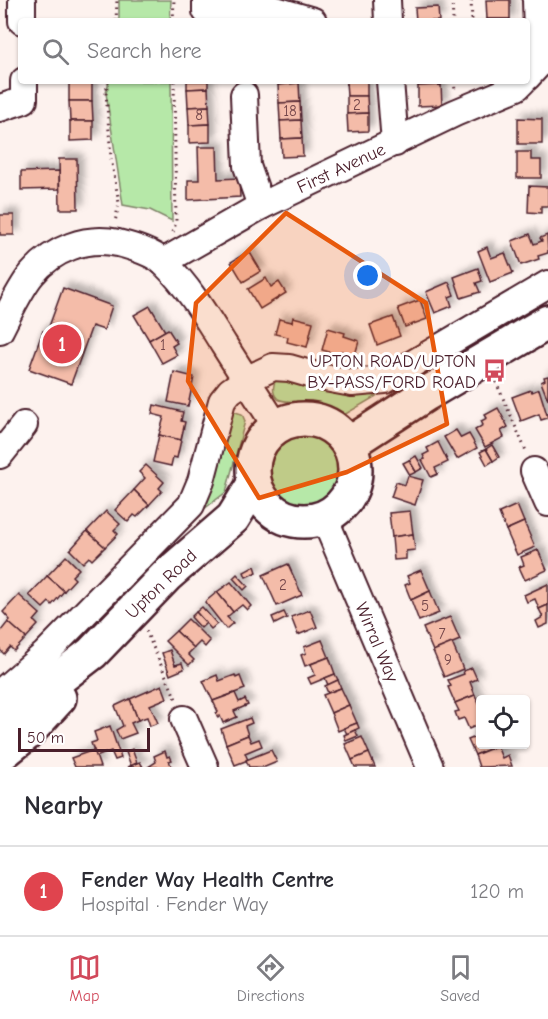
<!DOCTYPE html>
<meta charset="utf-8">
<style>
body{margin:0;font-family:"Comic Neue",sans-serif;background:#f7f7f7;color:#2b2b33}
.controls{position:absolute;right:18px;bottom:18px;display:grid;overflow:hidden;border-radius:6px;box-shadow:0 2px 4px #0004}
.controls button{width:54px;height:54px;display:grid;place-items:center;padding:0;border:0;border-bottom:2px solid #e1e1e2;background:#fff;color:#2b2b33;font:30px sans-serif}
.scale{position:absolute;left:18px;bottom:15px;width:132px;box-sizing:border-box;padding-left:6px;border:3px solid #4a1f2b;border-top:0;font-size:16px;line-height:21px;white-space:nowrap;color:#4a1f2b;-webkit-text-stroke:4px #fff;paint-order:stroke}
.you{position:absolute;left:368px;top:276px;width:21px;height:21px;margin:-15px;border:4px solid #fff;border-radius:50%;background:#1a73e8;box-shadow:0 0 0 9px #1a73e833}
.badge{display:grid;place-items:center;width:39px;height:39px;border-radius:50%;background:#d1495b;color:#fff;font-size:20px;font-weight:700}
.pin{position:absolute;translate:-50% -50%;border:3px solid #fff;box-shadow:0 2px 6px #0006}
.list{margin:0;padding:0;list-style:none}
h2{display:flex;justify-content:space-between;align-items:center;height:78px;margin:0;padding:0 24px;font-size:26px}
h2 small{font-size:20px;font-weight:400;color:#7c7c81}
.list li{display:grid;grid-template-columns:39px 1fr auto;gap:18px;align-items:center;box-sizing:border-box;height:90px;padding:0 24px;border-top:2px solid #e1e1e2}
.list b{display:block;font-size:22px;white-space:nowrap}
.list p{margin:0;font-size:20px;white-space:nowrap;color:#7c7c81}
.list em{font-size:20px;font-style:normal;color:#7c7c81}
.icon{flex:none;width:33px;height:33px;fill:none;stroke:currentColor;stroke-width:2;stroke-linecap:round;stroke-linejoin:round}
.map{position:relative;flex:none;width:548px;height:767px;overflow:hidden}
.search{position:absolute;background:#fff;box-shadow:0 2px 4px #0004;left:18px;right:18px;top:18px;height:66px;display:flex;align-items:center;gap:15px;box-sizing:border-box;padding:0 21px;border-radius:6px;color:#7c7c81;font-size:22px}
.sheet{height:168px;background:#fff}
nav{display:flex;justify-content:space-around;align-items:center;box-sizing:border-box;height:84px;border-top:2px solid #e1e1e2;background:#fff;font-size:16px;color:#7c7c81}
nav a{display:grid;justify-items:center;gap:3px}
nav .on{color:#d1495b}
.map>svg:first-child{display:block}
.green{fill:#b6e8a8;stroke:#80846a;stroke-width:1.5}
.building{fill:#f4bca9;stroke:#4a1f2b;stroke-width:1.5;filter:url(#shadow)}
.lines{fill:none;stroke-linecap:round;stroke-linejoin:round}
.minor-casing{stroke:#4a1f2b;stroke-width:30}
.major-casing{stroke:#4a1f2b;stroke-width:38}
.path{stroke:#4a1f2b;stroke-width:3;stroke-dasharray:1.5 4.5;stroke-linecap:butt}
.minor{stroke:#fff;stroke-width:26}
.major{stroke:#fff;stroke-width:33}
.marked{fill:#e8590c;fill-opacity:0.2;stroke:#e8590c;stroke-width:4.5;stroke-linejoin:round}
.labels{text-anchor:middle;stroke-width:6;stroke-linejoin:round;paint-order:stroke}
.number-label{font-size:15px;fill:#74464a}
.street-label{font-size:18px;fill:#4a1f2b;stroke:#fff}
.poi-label{font-size:18px;fill:#4a1f2b;stroke:#fff;text-anchor:end}
</style>
<div class="map">
<svg width="548" height="767" viewBox="0 0 548 767">
<defs>
<filter id="shadow"><feDropShadow dx="5.5" dy="-5.5" stdDeviation="3" flood-color="#0004"/></filter>
</defs>
<rect width="100%" height="100%" fill="#fdf2ee"/>
<filter id="ink" filterUnits="userSpaceOnUse"><feTurbulence type="fractalNoise" baseFrequency=".0167" numOctaves="2"/><feDisplacementMap in="SourceGraphic" scale="12" xChannelSelector="R" yChannelSelector="G"/><feConvolveMatrix kernelMatrix="1 2 1 2 8 2 1 2 1" color-interpolation-filters="sRGB"/></filter>
<g filter="url(#ink)">
<g class="green">
<path d="M119,0H171L170,21H119Z"/>
<path d="M109,81H171L172,221L150,210L123,205L106,93Z"/>
<path d="M278,377L390,388L344,415C329,410 313,403 297,402C291,401 283,402 278,399C271,393 273,383 278,377Z"/>
<path d="M232,411L242,414L245,421L226,492L177,530Z"/>
<circle cx="302" cy="470" r="39"/>
</g>
<g class="building">
<path d="M486,0H510V19H487Z"/>
<path d="M438,7L439,21H416L415,8Z"/>
<rect x="487" y="19" width="23" height="2"/>
<path d="M92,81V101H69V82Z"/>
<path d="M187,81H208V88L187,89Z"/>
<path d="M278,81H298L299,83L278,85Z"/>
<path d="M346,81H367V96H347Z"/>
<path d="M418,81H441V85L418,86Z"/>
<path d="M299,83L300,102L279,103L278,85Z"/>
<path d="M441,85L442,105L418,106V86Z"/>
<path d="M208,88L209,106L188,107L187,89Z"/>
<path d="M347,96H367L368,113L347,114Z"/>
<path d="M69,101H92L93,121H70Z"/>
<path d="M300,102L301,120L280,121L279,103Z"/>
<path d="M209,106L210,124L189,125L188,107Z"/>
<path d="M368,113V131L348,132L347,114Z"/>
<path d="M518,118L542,119V144H518Z"/>
<path d="M301,120L302,138L281,139L280,121Z"/>
<path d="M70,121H93V140L70,141Z"/>
<path d="M210,124V142L189,143V125Z"/>
<path d="M302,138L303,156L282,157L281,139Z"/>
<path d="M198,147H217L218,179L239,178L240,197L188,200V180H199Z"/>
<path d="M517,152H531V160H541V178H517Z"/>
<path d="M59,159H77L78,209H60Z"/>
<path d="M59,171V189L21,190V172Z"/>
<path d="M529,186L548,187V206H541V213L528,212Z"/>
<rect x="0" y="215" width="14" height="20"/>
<path d="M530,234L534,244L542,241L540,238L547,235L548,253L538,256L539,259L521,265L512,241Z"/>
<path d="M487,247L491,258L505,253L513,273L490,282L478,251Z"/>
<path d="M249,251L261,271L243,282L231,262Z"/>
<path d="M478,268L482,281L476,283L480,292L461,298L454,277Z"/>
<path d="M266,278L271,287L279,282L286,293L260,309L248,289Z"/>
<path d="M449,282L454,295L449,297L452,306L435,313L426,292Z"/>
<path d="M63,288L112,306L104,330L92,326L71,384L29,369L43,331L47,332Z"/>
<path d="M420,300L427,319L405,327L398,308Z"/>
<path d="M150,306L165,331L149,340L134,315Z"/>
<path d="M293,317L313,322L307,347L287,342L288,337L275,334L279,319L292,322Z"/>
<path d="M393,317L400,336L377,345L370,325Z"/>
<path d="M328,328L345,333L344,336L359,341L355,355L341,351L340,355L322,350Z"/>
<path d="M168,329L177,343L172,346L177,355L162,363L149,340Z"/>
<path d="M174,372L194,377L188,406L168,402Z"/>
<path d="M548,376V400L541,382L545,380L544,377Z"/>
<path d="M539,389L548,418L541,420L539,414L521,421L512,397L531,390L532,392Z"/>
<path d="M154,405L183,412L181,421L185,422L181,440L159,435L164,417L152,414Z"/>
<path d="M498,408L508,427L501,431L504,437L485,447L475,430L483,425L481,421L487,418L485,415Z"/>
<path d="M456,430L461,438L469,434L477,448L457,459L444,437Z"/>
<path d="M159,435L181,440L177,458L173,457L171,466L153,462Z"/>
<path d="M438,442L448,462L435,468L438,474L431,477L422,460L425,459L423,455L429,452L427,448Z"/>
<path d="M492,445L499,457L493,461L486,449Z"/>
<path d="M486,449L493,461L487,465L480,452Z"/>
<path d="M416,456L423,468L416,472L409,460Z"/>
<path d="M409,460L416,472L410,475L403,463Z"/>
<path d="M146,465L164,482L159,488L162,491L149,505L134,490L145,478L139,472Z"/>
<path d="M408,476L423,480L415,505L391,497L396,482L405,485Z"/>
<path d="M134,490L149,505L137,517L134,515L128,522L115,510Z"/>
<path d="M517,505L524,522L506,530L499,513Z"/>
<path d="M106,511L120,524L114,530L118,534L105,547L87,531Z"/>
<path d="M410,511L413,534L392,537L389,513Z"/>
<path d="M524,522L535,547L517,555L506,530Z"/>
<path d="M87,531L105,547L92,560L89,557L83,563L70,550Z"/>
<path d="M413,534L415,550L406,551V559L394,560L392,537Z"/>
<path d="M538,550L547,570L525,580L519,567L524,565L521,557Z"/>
<path d="M66,556L79,569L72,576L75,579L64,591L47,576Z"/>
<path d="M288,564L302,595L277,606L263,575Z"/>
<path d="M255,566L257,572L246,577L244,572Z"/>
<path d="M421,570L430,591L411,600L405,585L410,583L407,576Z"/>
<path d="M237,574L248,586L244,590L233,578Z"/>
<path d="M47,576L64,591L52,605L49,602L43,608L29,595Z"/>
<path d="M231,582L251,606L247,610L242,605L233,612L217,592Z"/>
<path d="M548,584V605L539,609L535,599L527,602L524,595Z"/>
<path d="M430,591L439,613L419,621L411,600Z"/>
<path d="M217,592L233,612L227,617L233,623L226,629L205,602Z"/>
<path d="M19,595L40,614L34,621L38,625L26,638L8,622L10,620L3,612Z"/>
<path d="M548,605V624L539,628L536,621L543,617L539,609Z"/>
<path d="M202,607L217,624L211,629L196,612Z"/>
<path d="M310,610L317,627L298,635L291,617Z"/>
<path d="M196,612L206,623L201,628L191,617Z"/>
<path d="M284,612L287,618L275,624L272,617Z"/>
<path d="M450,617L460,640L433,651L423,628Z"/>
<path d="M188,619L210,641L205,647L200,642L194,648L176,631Z"/>
<path d="M8,622L26,638L14,651L10,647L4,654L0,650V632Z"/>
<path d="M176,631L194,648L188,654L194,660L189,665L165,641Z"/>
<path d="M322,640L329,657L305,666L301,655L306,653L304,647Z"/>
<path d="M452,643L463,669L444,677L433,651Z"/>
<path d="M170,650L175,665L182,663L184,669L170,675L162,653Z"/>
<path d="M329,657L335,674L311,684L308,678L315,675L311,664Z"/>
<path d="M472,668L477,679L470,682L475,695L455,703L448,687L451,686L448,680L464,674L463,671Z"/>
<path d="M335,674L338,680L328,685L325,678Z"/>
<path d="M217,675L219,681L235,675L236,678L240,676L245,689L213,701L203,681Z"/>
<path d="M338,680L341,688L328,693L325,686Z"/>
<path d="M162,685L167,698L150,705L158,723L150,726L147,717L138,720L130,699Z"/>
<path d="M341,688L349,705L331,713L323,695Z"/>
<path d="M235,693L239,702L245,699L248,705L234,711L237,717L223,723L220,716L218,718L216,713L218,712L213,701Z"/>
<path d="M475,695L480,706V724L469,729L464,718L458,720L455,712L459,711L455,703Z"/>
<path d="M130,699L138,720L131,723L136,733L120,739L116,730L123,726L115,706Z"/>
<path d="M349,705L357,723L338,731L331,713Z"/>
<path d="M250,718L252,723L245,726L248,735L226,744L221,729Z"/>
<path d="M357,723L359,728L347,734L344,728Z"/>
<path d="M110,726L121,758L115,760L111,751L96,757L91,743L97,741L94,732Z"/>
<path d="M355,730L358,736L346,741L344,735Z"/>
<path d="M248,735L251,742L259,739L262,746L245,753L248,760L235,765L226,744Z"/>
<path d="M480,735V744L497,746L475,755L468,740Z"/>
<path d="M362,737L369,753L352,760L345,744Z"/>
<path d="M497,746L502,758L508,755L512,766L479,767L475,755Z"/>
<path d="M132,749L137,763L131,766L126,752Z"/>
<path d="M94,750L100,767H75L71,758Z"/>
<path d="M271,750L277,762L265,767H249L246,760Z"/>
<path d="M165,751L167,757L170,756L172,760L169,761L172,767H148L156,762L154,756Z"/>
<path d="M369,753L375,767H355L352,760Z"/>
<path d="M140,762L143,767H128L137,763Z"/>
</g>
<g class="lines">
<defs>
<g id="minor">
<path d="M22,0V21"/>
<path d="M206,0V11L272,9L313,21"/>
<path d="M387,0L388,21"/>
<path d="M527,77L538,65L536,0"/>
<path d="M390,81L395,143"/>
<path d="M244,95L247,166L261,206"/>
<path d="M0,108L24,100V81"/>
<path d="M163,262L261,206L455,113L517,87L523,81"/>
<path d="M0,330C8,314 21,287 32,274C53,249 86,236 118,243C134,247 152,252 164,263C188,286 206,316 224,345C241,372 259,399 276,426"/>
<path d="M0,455L24,425"/>
<path d="M534,471L548,503"/>
<path d="M324,517L430,767"/>
<path d="M0,693L45,654L191,505L201,481L222,401L230,391L246,380L273,367L289,368L320,377L352,383L385,380L548,284"/>
<path d="M184,719L205,767"/>
</g>
<g id="major">
<circle cx="304" cy="470" r="51"/>
<path d="M349,444L426,394L548,322"/>
<path d="M0,724L92,653L166,576L233,518L254,484"/>
<path d="M0,755L26,734L59,698"/>
</g>
</defs>
<use href="#minor" class="minor-casing"/>
<use href="#major" class="major-casing"/>
<g class="path">
<path d="M452,0L453,21"/>
<path d="M471,0L472,21"/>
<path d="M116,21L117,0"/>
<path d="M173,21L174,0"/>
<path d="M108,81L106,93L111,158L119,203L115,222"/>
<path d="M454,81L455,91"/>
<path d="M173,232L176,222L174,81"/>
<path d="M496,382L527,453"/>
<path d="M146,631L176,699"/>
</g>
<use href="#minor" class="minor"/>
<use href="#major" class="major"/>
</g>
</g>
<path class="marked" d="M286,213L426,303L447,424L347,472L259,498L188,381L196,303Z"/>
<defs>
<symbol id="bus-bare" viewBox="-9 -9 18 18"><path d="M-5-6H5V4H4V6H2V4H-2V6H-4V4H-5ZM-3.5-4V0h7V-4ZM-3.5 1.2v1.5H-2V1.2ZM2 1.2v1.5H3.5V1.2Z" fill="#d1495b" stroke="#fff" stroke-width="2.5" paint-order="stroke"/></symbol>
</defs>
<g fill-rule="evenodd">
<use href="#bus-bare" x="478" y="354" width="33" height="33"/>
</g>
<g class="labels">
<g class="number-label">
<text x="357" y="110">2</text>
<text x="290" y="116">18</text>
<text x="199" y="120">8</text>
<text x="163" y="350">1</text>
<text x="283" y="590">2</text>
<text x="425" y="611">5</text>
<text x="442" y="639">7</text>
<text x="448" y="665">9</text>
</g>
<g class="street-label">
<text transform="translate(341 168) rotate(-25)" y="6">First Avenue</text>
<text transform="translate(161 584) rotate(-44)" y="6">Upton Road</text>
<text transform="translate(377 642) rotate(67)" y="6">Wirral Way</text>
</g>
<g class="poi-label">
<text x="476" y="367">UPTON ROAD/UPTON<tspan x="476" dy="21">BY-PASS/FORD ROAD</tspan></text>
</g>
</g>
</svg>
<div class="controls">
<button><svg class="icon" aria-label="locate" viewBox="0 0 24 24"><circle cx="12" cy="12" r="6"/><path d="M12 2v4M12 18v4M2 12h4M18 12h4"/></svg></button>
</div>
<div class="scale">50 m</div>
<div class="you"></div>
<div class="pin badge" style="left:62px;top:344px;background:#e0444e">1</div>
<div class="search"><svg class="icon" aria-label="search" viewBox="0 0 24 24"><circle cx="10" cy="10" r="6"/><path d="M15 15l6 6"/></svg>Search here</div>
</div>
<section class="sheet">
<h2>Nearby<small></small></h2>
<ul class="list">
<li><span class="badge" style="background:#e0444e">1</span><div><b>Fender Way Health Centre</b><p>Hospital · Fender Way</p></div><em>120 m</em></li>
</ul>
</section>
<nav>
<a class="on"><svg class="icon" aria-label="map" viewBox="0 0 24 24"><path d="M3 6l6-2 6 2 6-2v14l-6 2-6-2-6 2zM9 4v14M15 6v14"/></svg>Map</a>
<a><svg class="icon" aria-label="directions" viewBox="0 0 24 24"><path d="M12 3l9 9-9 9-9-9zM9 14v-3h6M13 9l2 2-2 2"/></svg>Directions</a>
<a><svg class="icon" aria-label="saved" viewBox="0 0 24 24"><path d="M7 4h10v16l-5-4-5 4z"/></svg>Saved</a>
</nav>
